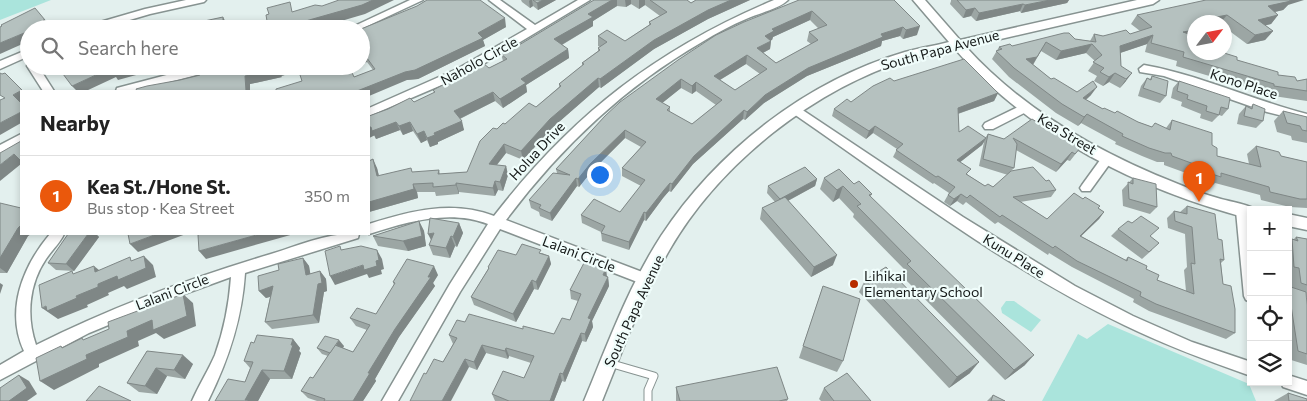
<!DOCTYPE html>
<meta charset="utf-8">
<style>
body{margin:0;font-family:Commissioner,sans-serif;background:#f2f2f2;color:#222}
.controls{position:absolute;right:15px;bottom:15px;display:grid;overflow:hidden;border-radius:0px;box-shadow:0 2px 8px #0003}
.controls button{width:45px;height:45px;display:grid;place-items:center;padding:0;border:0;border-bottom:1px solid #e0e0e0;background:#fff;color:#222;font:25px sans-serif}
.compass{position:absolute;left:1187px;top:15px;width:45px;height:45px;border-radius:50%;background:#fff;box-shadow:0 2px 8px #0003;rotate:58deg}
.you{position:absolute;left:599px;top:174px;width:18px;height:18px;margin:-12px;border:4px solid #fff;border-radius:50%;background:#1a73e8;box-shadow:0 0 0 8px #1a73e833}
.badge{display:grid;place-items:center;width:32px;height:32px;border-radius:50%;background:#ea580c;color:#fff;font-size:16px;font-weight:700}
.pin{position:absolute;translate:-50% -41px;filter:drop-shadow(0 1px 2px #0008)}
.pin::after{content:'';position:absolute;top:26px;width:18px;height:15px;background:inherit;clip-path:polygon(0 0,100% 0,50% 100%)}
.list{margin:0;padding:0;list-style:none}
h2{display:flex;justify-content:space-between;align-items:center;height:65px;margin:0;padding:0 20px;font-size:21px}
h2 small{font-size:16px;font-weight:400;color:#767676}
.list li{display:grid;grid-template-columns:32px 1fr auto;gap:15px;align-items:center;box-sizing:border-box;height:80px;padding:0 20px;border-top:1px solid #e0e0e0}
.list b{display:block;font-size:19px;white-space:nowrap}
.list p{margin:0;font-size:16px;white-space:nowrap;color:#767676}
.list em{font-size:16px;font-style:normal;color:#767676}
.icon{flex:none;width:28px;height:28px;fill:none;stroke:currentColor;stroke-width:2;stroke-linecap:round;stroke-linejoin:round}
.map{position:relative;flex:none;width:1307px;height:401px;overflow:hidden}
.search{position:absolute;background:#fff;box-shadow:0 2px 8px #0003;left:20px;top:20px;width:350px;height:55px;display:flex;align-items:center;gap:12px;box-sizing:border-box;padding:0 18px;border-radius:28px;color:#767676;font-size:19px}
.panel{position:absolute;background:#fff;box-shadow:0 2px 8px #0003;left:20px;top:90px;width:350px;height:145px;border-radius:0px}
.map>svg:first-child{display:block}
.green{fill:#aae4dc}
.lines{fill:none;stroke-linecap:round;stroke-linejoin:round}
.service-casing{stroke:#879391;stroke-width:9}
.minor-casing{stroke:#879391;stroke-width:3}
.tertiary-casing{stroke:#879391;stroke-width:3}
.service{stroke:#fff;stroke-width:7}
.minor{fill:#fff;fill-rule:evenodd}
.tertiary{fill:#fff;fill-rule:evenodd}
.wall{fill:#9ca6a4;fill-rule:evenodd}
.shaded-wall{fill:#7f8786}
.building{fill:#b5c1bf;stroke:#7f8786;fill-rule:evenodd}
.poi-dot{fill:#b72d00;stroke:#f0fdfb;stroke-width:2}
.labels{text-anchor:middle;stroke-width:4.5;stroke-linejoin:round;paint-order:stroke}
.street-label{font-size:14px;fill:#141817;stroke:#f0fdfb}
.poi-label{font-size:14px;fill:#141817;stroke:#f0fdfb;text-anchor:start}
</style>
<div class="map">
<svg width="1307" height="401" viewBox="0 0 1307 401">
<rect width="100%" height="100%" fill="#e3f0ee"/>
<g class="green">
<path d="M0,0H51L0,20Z"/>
<path d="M1006,301H1014L1041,320L1031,332L1002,313L1001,308Z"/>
<path d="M1108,324L1249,384L1256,401H1042L1078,334L1087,339Z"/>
</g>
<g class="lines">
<defs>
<path id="service" d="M609,363L654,376L648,390V401"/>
<g id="minor">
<path d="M186,0H206L204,2L150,14L99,29H82L83,27L145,9Z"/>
<path d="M410,0H423L361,29H348Z"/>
<path d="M489,0H500L535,25L578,0H590L465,75L369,116V108L457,69L527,29Z"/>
<path d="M774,0H788C779,9 759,13 746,19C732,25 716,33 702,42C624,87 560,148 506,220L650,275L652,279L650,283L645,285L640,283L500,229L460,292L398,401H382L450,284L488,224C449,209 407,222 369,234V224C410,211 452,200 494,216C572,115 657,49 774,0Z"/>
<path d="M29,49V56L0,69V61Z"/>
<path d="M28,63L29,66H38L54,91H43L27,66Z"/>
<path d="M1144,65C1200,75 1252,100 1307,114V122L1267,112L1164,76L1140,72L1139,69Z"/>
<path d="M201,66H221L220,69L134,91H116L117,88Z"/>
<path d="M1024,104L1028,105L1030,108L1028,111L993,129H985L983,126L985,123Z"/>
<path d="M795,105L963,217L1075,286L1133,316L1192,342L1251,362V376C1208,361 1165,345 1124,325C1005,268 899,186 791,112L789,109Z"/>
<path d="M21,134V143L0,154V145Z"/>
<path d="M1107,155L1113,159L1111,162L1090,191H1082L1080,188L1082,185L1103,156Z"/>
<path d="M1242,206L1246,207C1255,225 1251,280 1251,302L1246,300L1244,296L1236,211L1238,207Z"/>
<path d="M50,234H64C60,243 52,250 46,259C29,284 26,316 36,345C112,307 190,278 271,254C300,245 329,232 359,234L358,238L245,273C242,319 229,359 208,401H192C199,385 208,371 215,355C224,330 229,304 231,277L176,297L89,333L0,380V365L24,351C5,310 23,266 50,234Z"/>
<path d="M1288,375L1307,381V395L1283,387L1281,382H1288Z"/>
</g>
<g id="tertiary">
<path d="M913,0H925L960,40L1137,0H1159L1153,4L966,47C1023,110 1099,153 1178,184C1192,190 1206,195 1221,199C1232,202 1247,204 1257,210H1251V219C1140,190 1031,137 955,49C940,53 925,55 910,59C815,88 720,163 670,249C642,297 623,349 602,401H584C607,346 628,287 661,236C717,151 806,81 905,52C919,48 934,46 949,42Z"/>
<path d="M1288,214L1307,218V230L1288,226Z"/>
</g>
</defs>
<use href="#service" class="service-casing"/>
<use href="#minor" class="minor-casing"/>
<use href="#tertiary" class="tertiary-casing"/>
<use href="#service" class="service"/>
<use href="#minor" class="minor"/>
<use href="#tertiary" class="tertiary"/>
</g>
<g class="wall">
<path d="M521,0H556L538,10L533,6L530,8L522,2Z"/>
<path d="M594,0H687L691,3L696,0H750L708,19L654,49L601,88L599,87L552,128L523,160L506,153L497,165L506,166L508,175L503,191L498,190L495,196L459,192V194L436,196L435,192H417L418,198L369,212V161L377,168L379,176L439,170L440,174L467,172L497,129L536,107L559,87V84L582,66V63L598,51V48L600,47L598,46V36L625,41L649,25V22L660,16L645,5L639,9L631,4L626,7L617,6L593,21V26L562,45L568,49L569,58L526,85L527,92L503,108L495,101L460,119L464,130L438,142V144L430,147L427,140L421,143L413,131L403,135L400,130L376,139L375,135L369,138V116L414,102L434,93L433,90L489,68L503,61L501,54L507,51V49L519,45Z"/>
<path d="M799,0H894L917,35L903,39L900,36L882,41L881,46L807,76L764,103L745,120L743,119L693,164L671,192L669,191L663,198L646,221L644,220L629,250L602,241L601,232L582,223L581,215L620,212L641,186L622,176V168L641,147L625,138L591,172L579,187L577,186L552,221L540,216L539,212L531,208L529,200L557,173L556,169L605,116ZM810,20L819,29L809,32L807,41L811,44L776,63L763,53L770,49L771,40H772L773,37ZM746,64L760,74L735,90L720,80ZM681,88L692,94L696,91L716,105L692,124L670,112V107L662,103Z"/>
<path d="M951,0H1069L1067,3L1021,13L1020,11L976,21L971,16L963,18L950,4L951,1Z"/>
<path d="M1288,5L1283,10L1275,12L1278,15L1271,24L1265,25L1273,31L1265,40L1247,44L1224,27V22H1194V52L1237,60L1278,75L1297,81L1307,79V101L1266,95V93L1176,66L1177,61L1145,52L1147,44L1120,53L1121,66L1126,81L1120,88L1109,82L1103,86L1094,81L1097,76L1088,71L1095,61L1086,53L1056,60L1041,51L1033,65L1051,79L1077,92L1091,95L1086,100L1103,109L1152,127L1166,128L1172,120L1212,145L1217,156L1249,164L1247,154L1256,146L1281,156L1307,162V208L1290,207L1261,200L1260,195L1215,183L1213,185L1186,177V173L1164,165V162H1157L1142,156L1115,144L1116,142L1081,123L1078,126L1056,113L1009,77L992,59L999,47L1012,46L1075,39L1090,41L1094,34L1103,36L1130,34L1140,31L1131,24L1137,15Z"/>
<path d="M506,27L483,40L485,46L418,79L407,80L302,81L299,71L281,76L282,77L250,84V91H137L200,75L228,66H330L332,72L354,77L373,70L367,62L363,63L361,60V29Z"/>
<path d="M1152,76L1166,96L1160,103L1138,96L1141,86L1147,78L1150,79Z"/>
<path d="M894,81L998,93L994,101L958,114L959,132L985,138L988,134L1004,139L1040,124L1055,129L1053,131L1081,147L1070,161L1067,160L1056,172L1016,150L1014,168L1011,171L1046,181L1056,190L1051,197L1020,202L1047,219L1098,208L1104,212L1099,219L1081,236L1125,260L1128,257L1146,269L1157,280L1186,291L1184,270L1187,267L1185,234L1168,228L1167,218L1174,211L1180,212L1187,206L1218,239L1224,260L1221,263L1223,284L1235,333L1226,339L1149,311L1133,302L1134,299L1072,267L1049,253L1048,255L998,222L995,224L966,202L963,205L957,201L950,206L944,202L949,193L934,183L933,184L893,157L897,149L873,133L866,139L832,116L834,109L851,102ZM984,142L979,166L1008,175L993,187L985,186L968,175L960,162L982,145Z"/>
<path d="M1179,81L1228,109L1222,116L1219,115L1212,122L1200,118L1201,114L1181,106L1182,102L1171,98L1173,88Z"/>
<path d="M1253,104L1263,121L1256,128L1237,124L1239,114L1246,106L1250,108Z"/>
<path d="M1283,111L1307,117V143L1292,140L1291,136L1277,132L1274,121Z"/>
<path d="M824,178L854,184L872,194L870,197L1025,365L1005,380L901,275L904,269L853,217L854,214L839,198L833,202L820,189Z"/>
<path d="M1133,178L1157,207L1150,214L1123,206L1122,190Z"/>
<path d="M817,179L815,186L788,201L833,265L811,277L760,219L762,208L775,202L767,193L768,186Z"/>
<path d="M0,203L21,234H31L28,236L7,273H0Z"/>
<path d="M419,221L424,231L426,246L408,251L378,246L373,236Z"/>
<path d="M459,223L463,233L457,247L455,246L450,258L433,255L429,245Z"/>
<path d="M1118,229L1150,237L1152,250L1142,259L1111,236Z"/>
<path d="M68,234H96L99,237L74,271L56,270L48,263Z"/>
<path d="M1296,237L1307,239V297H1306L1307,365L1288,359V286L1289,287L1288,278V241L1292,239H1294Z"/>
<path d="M542,253L549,256L551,264L538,290L534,289L516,322L474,305L471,297L488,269V267L516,255Z"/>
<path d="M303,258L309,266L310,274L320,271L326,279L327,291L324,292L319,323L272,329L265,322L270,297L266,298L259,291L279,270Z"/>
<path d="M438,275L433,283L435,286L399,337L375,379L376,381L363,401H317L308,398L301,391L313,378L328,356L322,354L317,348L344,346L343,348L353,352L367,330L356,326L350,318L376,314L394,285L393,282Z"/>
<path d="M607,277H608L609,286L592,321L593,327L586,342L582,341L565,382L562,381L554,401H495L492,394L524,378L531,363L509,356L508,359L486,353L477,370L469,367L426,374L443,362L453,344L449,335L465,322L523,329L554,334L570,320L578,301L571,299L570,290Z"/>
<path d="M865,280L970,373L949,388L859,292Z"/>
<path d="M823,286L843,361L837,372L799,358Z"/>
<path d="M293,339L300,348L299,351L301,353L292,379H270L258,401H215L245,382L250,368L244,361Z"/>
<path d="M147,351L193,364L185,379L167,376L157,394L139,392L127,383Z"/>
<path d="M676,387L788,399L787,401H676Z"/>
<path d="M824,388L871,401H821L819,399Z"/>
<path d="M1288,393L1307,401H1274Z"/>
<path d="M993,395L1005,401H987Z"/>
</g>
<g class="shaded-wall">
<path d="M373,0H394L365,14L314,29H287L295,24Z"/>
<path d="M530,0H532L533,6L530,8L529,1Z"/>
<path d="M543,0H556L538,10L537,3Z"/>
<path d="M612,0H617V6L593,21V26L556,48L554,39L588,14Z"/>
<path d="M625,0H631V4L626,7Z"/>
<path d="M639,0H645V5L639,9Z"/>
<path d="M731,0H750L708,19L654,49L601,88L600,79L654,40L708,10Z"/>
<path d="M1050,0H1069L1067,3L1021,13L1025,5Z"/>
<path d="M1285,0H1304L1288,5L1283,10L1261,15L1268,6Z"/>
<path d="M1023,4L1020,11L976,21L979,13Z"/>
<path d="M975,8L971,16L963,18L966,10Z"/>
<path d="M812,11L810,20L773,37L772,40L763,44L765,36L772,29Z"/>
<path d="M1227,15L1221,22H1199L1201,20Z"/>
<path d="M1278,15L1271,24L1251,29L1258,20Z"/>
<path d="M223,17L228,26V29H223Z"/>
<path d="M505,18L506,27L483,40L485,46L418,79L407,80L369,96V91H357L478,33Z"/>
<path d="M43,20H45L51,27L50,28Z"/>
<path d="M46,23L50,29H33Z"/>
<path d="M920,26L917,35L903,39L906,30Z"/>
<path d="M903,27L900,36L882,41L881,46L807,76L764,103L745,120L747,112L765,95L808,68L881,34Z"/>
<path d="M1194,30V37L1183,32Z"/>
<path d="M29,31V41L0,54V43Z"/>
<path d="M1273,31L1265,40L1247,44L1255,35Z"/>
<path d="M1153,35L1147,44L1114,55L1120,46Z"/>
<path d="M771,41L770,49L755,57L757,48Z"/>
<path d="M1046,42L1032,66L1026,59Z"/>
<path d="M1092,44L1086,53L1056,60L1061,51Z"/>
<path d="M568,49L569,58L526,85L527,92L503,108L500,99L521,79Z"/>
<path d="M361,54H364L367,62L363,63L361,58Z"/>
<path d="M747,55L746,64L713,84L714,76Z"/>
<path d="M130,66H169L118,80L116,77L86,91H77L72,86L111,68Z"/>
<path d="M282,66H298L300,71L281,76L282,77L250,84V91H246L245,76Z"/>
<path d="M1115,73L1109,82L1103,86L1109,77Z"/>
<path d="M1132,73L1126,81L1120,88L1126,79Z"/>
<path d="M598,78L599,87L552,128L523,160L521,151L550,119Z"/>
<path d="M681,79V88L656,108V99Z"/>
<path d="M696,82V91L692,94V86Z"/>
<path d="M1097,87L1091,95L1077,107L1083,98Z"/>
<path d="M22,90L24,91H21V102H20L13,95Z"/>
<path d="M493,92L495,101L457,120L454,111Z"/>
<path d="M998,93L994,101L954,115L958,108Z"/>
<path d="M744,110L743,119L693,164L671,192L672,184L694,156Z"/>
<path d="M21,112V123L0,135V123Z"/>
<path d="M1087,114L1081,123L1078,126L1084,117Z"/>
<path d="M462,121L464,130L438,142V144L430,147L427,138L434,133Z"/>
<path d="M396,122L400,130L376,139L372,131Z"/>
<path d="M410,122L413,131L403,135L399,126Z"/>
<path d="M875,126L873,133L866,139L869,131Z"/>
<path d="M369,127H371L375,135L369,138Z"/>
<path d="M625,130V138L591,172L579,187L578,179L590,164Z"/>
<path d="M424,131L427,140L421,143L417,134Z"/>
<path d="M986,138L982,145L954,167L957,160Z"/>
<path d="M504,144L506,153L491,172L489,164Z"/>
<path d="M1072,152L1067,160L1056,172L1061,164Z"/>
<path d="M14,154L21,160V164L0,181V165Z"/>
<path d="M373,159L377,168L381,185L377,176Z"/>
<path d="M506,166L508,175L503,191L500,182Z"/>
<path d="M576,178L577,186L552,221L550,213Z"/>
<path d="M817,179L815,186L778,206L780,199Z"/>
<path d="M495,181L498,190L495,196L493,188Z"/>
<path d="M456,183L459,192V194L456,185Z"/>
<path d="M670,183L669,191L663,198L646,221V213L664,190Z"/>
<path d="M413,184L417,192L418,198L369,212V202Z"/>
<path d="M843,186L839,198L833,202L837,190Z"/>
<path d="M961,194L957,201L950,206L954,199Z"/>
<path d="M644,212V220L629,250V242Z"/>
<path d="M1104,212L1099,219L1074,243L1080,236Z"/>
<path d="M419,221L424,231L426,246L408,251L403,241Z"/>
<path d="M459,223L463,233L457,247L453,237Z"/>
<path d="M21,225V234H31L28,236L7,273L0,268V258L18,228Z"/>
<path d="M434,233L433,244L428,234Z"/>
<path d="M88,234H96L99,237L74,271L66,264Z"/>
<path d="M157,234H186L138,252L130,244Z"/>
<path d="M260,234H294L206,259L199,251Z"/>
<path d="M451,236L455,246L450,258L446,248Z"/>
<path d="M377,250L382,259L384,269L381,270L382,274L369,278L367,274L335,285L330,276L376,261Z"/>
<path d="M837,255L833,265L811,277L814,267Z"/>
<path d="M144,256L153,265L156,277L127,289L124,286L108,293L109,295L87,305L88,307L58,319L42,308L76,296L98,284Z"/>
<path d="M549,256L551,264L538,290L536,282Z"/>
<path d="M303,258L309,266L312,283L306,275Z"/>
<path d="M94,266L104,274L95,272Z"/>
<path d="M434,266L438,275L433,283L435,286L399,337L375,379L376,381L363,401H353L368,373L395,329Z"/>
<path d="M606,268L607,277L603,275Z"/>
<path d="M320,271L326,279L327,291L324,292L319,323L313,315Z"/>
<path d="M608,277L609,286L592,321L593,327L586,342L585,334L588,318Z"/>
<path d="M532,280L534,289L516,322L513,314Z"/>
<path d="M0,283L3,285L0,294Z"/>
<path d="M273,286L279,294L266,298L259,291Z"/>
<path d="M183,294L193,303L196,326L164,339L156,333L138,341L139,346L99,364V367L54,390L40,381L127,331Z"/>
<path d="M581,333L582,341L565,382L563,374Z"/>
<path d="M293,339L300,348L299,351L301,353L292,379L284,371Z"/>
<path d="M339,340L344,346L336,359L331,353Z"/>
<path d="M482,345L486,353L477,370L474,362Z"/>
<path d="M506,348L509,356L508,359L505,351Z"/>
<path d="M183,355L193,364L185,379L174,370Z"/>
<path d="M1034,355L1025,365L1005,380L1014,370Z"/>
<path d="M465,359L469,367L451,401H442Z"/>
<path d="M979,362L970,373L949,388L957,377Z"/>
<path d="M156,368L167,376L157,394L145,386Z"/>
<path d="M262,370L270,379L258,401H247L245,400Z"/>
<path d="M560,373L562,381L554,401H550Z"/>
<path d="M19,375L29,381L37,394L27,401H9Z"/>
</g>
<g class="building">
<path d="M339,0H373L362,5L295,24L291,28L287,29H232L267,21L266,15L269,14L267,8L290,2L292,12L315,5L322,6Z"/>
<path d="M427,0H480L505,18L478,33L483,38L415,70L405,72L357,91H276V89L302,81L297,66H329L331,72L349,66L354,77L375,69L364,54H361V29L417,6Z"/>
<path d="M533,0H543L537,3Z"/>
<path d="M594,0H612L588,14L593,17L554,39L568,49L521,79L526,83L500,99L493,92L454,111L462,121L434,133L435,135L427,138L424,131L417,134L410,122L399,126L396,122L372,131L371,127H369V116L388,109L410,98L414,102L435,92L433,90L484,64L489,68L507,59L501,54L509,50L507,49L516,44L519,45Z"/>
<path d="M650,0H687L691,3L696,0H731L708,10L654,40L600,79L598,78L550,119L521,151L504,144L489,164L506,166L500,182L495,181L493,188L456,183V185L433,187V183L413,184L414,189L369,202V161L373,159L377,176L411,168L412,172L439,170L438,174L467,172L480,141L493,128L497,129L503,123L505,124L529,103L536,107L561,86L559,84L584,64L582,63L600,50L598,48L607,42L598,36L607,30L625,41L651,24L649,22L667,12Z"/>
<path d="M799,0H894L920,26L906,30L903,27L881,34L883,37L808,68L765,95L747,112L744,110L694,156L672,184L670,183L664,190L646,213L644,212L629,242L601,233L605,226L581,215L594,199L620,212L645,180L622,168L646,142L625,130L590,164L578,179L576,178L550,213L539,208L541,205L529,200L553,173L570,175L556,169L605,116L620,102L678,60L716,35L744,22ZM812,11L827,25L809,32L818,40L776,63L757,48L771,41L765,36L774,31L772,29ZM747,55L767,69L735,90L714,76ZM681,79L692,86L696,82L722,100L692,124L667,110L670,107L656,99Z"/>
<path d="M957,0H1050L1025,5L1023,4L979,13L975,8L966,10Z"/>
<path d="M1206,0H1289L1291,1L1268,6L1278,15L1258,20L1273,31L1255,35L1227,15L1201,20L1204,22H1194V30L1183,32L1194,36V52H1221L1237,57V60L1278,72V75L1295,77L1297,81L1307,79V91L1274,86V84L1183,57L1184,52L1151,43L1153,35L1120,46L1121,66L1132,73L1126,79L1115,73L1109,77L1100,72L1104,68L1093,62L1102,55L1092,44L1061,51L1046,42L1037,57L1026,59L1051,79L1054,78L1077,92L1093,81L1097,87L1083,98L1103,109L1104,108L1115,113L1117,111L1138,122L1152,127L1155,123L1170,130L1172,120L1212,133V145L1217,148V156L1261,167L1256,146L1279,152L1281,156L1307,162V199H1300L1270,192L1269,187L1221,173V177L1194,168V164L1172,156L1171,153H1165L1149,148L1122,136L1123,134L1087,114L1084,117L1062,104L1014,68L996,51L1002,49L999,47L1010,44L1012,46L1064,33H1069L1075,39L1096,42L1094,34L1103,36L1126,30L1130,34L1152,27L1137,15Z"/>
<path d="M35,8L45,20H43L46,23L33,29H29V31L0,43V27L2,26L1,25Z"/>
<path d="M223,17V29H177L181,26Z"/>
<path d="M964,59L998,93L958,108L959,132L968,126L986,138L957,160L971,169L966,174L985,186L988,184L993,187L1011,171L1033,167L1046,181L1049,180L1056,190L1013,197L1047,219L1074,193L1083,199L1085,197L1100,206L1098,208L1104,212L1080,236L1127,261L1128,257L1147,266L1146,269L1159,275L1157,280L1194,294L1191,263L1195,264L1192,227L1175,221L1174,211L1187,214V206L1215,214L1218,239L1222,240L1224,260L1220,259L1223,284L1231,286L1235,309V333L1156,304L1140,296L1141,292L1077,261L1055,246L1053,248L1002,215L1000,217L970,195L967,198L961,194L954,199L948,195L955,187L938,176L936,177L896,150L903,144L875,126L869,131L834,109L847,99L851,102L873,86L890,78L894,81Z"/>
<path d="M57,66H130L111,71V68L72,86Z"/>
<path d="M228,66H282L277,67V69L245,76L246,91H137L136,89L147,86L180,80L200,75V73Z"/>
<path d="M0,73L2,74L5,73L22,90L13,95L21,103V112L0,123V100L5,98L0,95Z"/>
<path d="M1152,76L1168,81L1166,96L1143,88L1147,78L1151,80Z"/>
<path d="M1179,81L1230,98L1228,109L1221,107L1219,115L1206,111L1207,106L1187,99L1188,95L1177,91Z"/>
<path d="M1253,104L1265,109L1263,121L1244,116L1246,106L1252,109Z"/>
<path d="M1283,111L1307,117V131L1302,130L1300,126L1287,123Z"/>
<path d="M1032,119L1040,124L1044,122L1055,129L1052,131L1081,147L1075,154L1072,152L1061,164L1013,138L1017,144L1014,168L983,159L988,134L1004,139Z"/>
<path d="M21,141V161L14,154L0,165V153Z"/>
<path d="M805,167L817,179L780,199L768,186Z"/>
<path d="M839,169L854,184L859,181L872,194L869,195L1034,355L1014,370L907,264L911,261L857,206L861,204L843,186L837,190L824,178Z"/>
<path d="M1133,178L1156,184L1157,207L1129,199L1128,182L1133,184Z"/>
<path d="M785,197L837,255L814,267L762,208Z"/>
<path d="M0,203L21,208V225L18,228L0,258Z"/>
<path d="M1141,216L1159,228L1150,236L1159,243L1149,252L1118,229L1128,221L1132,223Z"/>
<path d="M430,218L459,223L453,237L451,236L446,248L429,245L434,233L428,234Z"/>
<path d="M419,221L422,236L403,241L373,236Z"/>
<path d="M68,234H88L66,264L48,263Z"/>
<path d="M128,234H157L130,244Z"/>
<path d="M200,234H260L199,251L198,235Z"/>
<path d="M1296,237L1307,239V285L1301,283L1299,268L1294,267L1292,239L1298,241Z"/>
<path d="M522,244L541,250L539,253L549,256L536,282L532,280L513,314L471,297L489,268L488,267L498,250L516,255Z"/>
<path d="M340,246L341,250L361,246L377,250L379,260L376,261L377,266L364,270L363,265L330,276L325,251Z"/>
<path d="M144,256L146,268L118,280L117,276L98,284V287L76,296L77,298L47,311L46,306L42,308L39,285L72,271L73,274L94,266L95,272L130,257L131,261Z"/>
<path d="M303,258L306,275L320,271L322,283L318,284L313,315L265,322L273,286L259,291L258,276L279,270L278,264Z"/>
<path d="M407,259L434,266L428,277H431L395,329L368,373H370L353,401H324L325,399L301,391L310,377L313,378L335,345L353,352L370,325L350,318L357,308L376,314L395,283L393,282Z"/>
<path d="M586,259L606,268L603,275L608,277L588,318L591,319L585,334L581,333L563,374L560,373L550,401H509L492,394L503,371L524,378L534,356L506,348L505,351L482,345L474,362L465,359L442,401H410L424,373L426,374L434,359L443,362L457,338L449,335L457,320L465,322L469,314L523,329V326L554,334L562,318L570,320L581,294L570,290Z"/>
<path d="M886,267L979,362L957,377L865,280Z"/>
<path d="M823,286L860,299L843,361L803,346Z"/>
<path d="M1288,286L1306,292L1307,305V354L1298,351Z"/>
<path d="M183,294L187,316L153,330L152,320L127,331L128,337L86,355L87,359L40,381L36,358L61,346L62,348L82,338L83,340L109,329L108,322Z"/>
<path d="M257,335L293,339L291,345H293L284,371L262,370L245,400H248V401H215L228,379L245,382L253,362L244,361L251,342L254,343Z"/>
<path d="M325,336L339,340L330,353L317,348Z"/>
<path d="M147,351L183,355L174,370L156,368L145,386L127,383Z"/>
<path d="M777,367L788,399L779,401H680L676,387Z"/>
<path d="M847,373L871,401H834L824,388Z"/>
<path d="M19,375L27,388L9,401H0V388Z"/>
<path d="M99,386L131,401H86Z"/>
<path d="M1288,393L1307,399V401H1289Z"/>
<path d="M993,395L1005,401H991Z"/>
</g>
<circle class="poi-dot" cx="854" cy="284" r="5"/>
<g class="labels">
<g class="street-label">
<text transform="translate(940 50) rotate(-15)" y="5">South Papa Avenue</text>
<text transform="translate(479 61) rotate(-29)" y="5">Naholo Circle</text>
<text transform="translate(1244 84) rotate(18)" y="5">Kono Place</text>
<text transform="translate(1067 134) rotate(31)" y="5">Kea Street</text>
<text transform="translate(537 151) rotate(-47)" y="5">Holua Drive</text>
<text transform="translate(579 254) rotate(21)" y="5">Lalani Circle</text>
<text transform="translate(1014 256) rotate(32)" y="5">Kunu Place</text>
<text transform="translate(172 292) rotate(-21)" y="5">Lalani Circle</text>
<text transform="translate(634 311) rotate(-65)" y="5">South Papa Avenue</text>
</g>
<g class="poi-label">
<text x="864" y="281">Lihikai<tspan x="864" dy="16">Elementary School</tspan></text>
</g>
</g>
</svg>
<div class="controls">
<button>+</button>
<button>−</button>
<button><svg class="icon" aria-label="locate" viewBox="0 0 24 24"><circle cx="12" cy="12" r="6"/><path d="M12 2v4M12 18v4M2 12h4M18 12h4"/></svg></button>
<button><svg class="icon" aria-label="layers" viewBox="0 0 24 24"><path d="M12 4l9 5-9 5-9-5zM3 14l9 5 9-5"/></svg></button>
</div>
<svg class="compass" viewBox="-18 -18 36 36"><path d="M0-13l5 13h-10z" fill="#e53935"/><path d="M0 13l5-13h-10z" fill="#767676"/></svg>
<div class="you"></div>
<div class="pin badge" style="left:1199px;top:202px">1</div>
<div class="search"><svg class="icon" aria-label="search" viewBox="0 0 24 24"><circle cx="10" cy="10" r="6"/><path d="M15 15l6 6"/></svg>Search here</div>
<section class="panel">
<h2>Nearby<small></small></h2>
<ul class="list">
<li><span class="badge">1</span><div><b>Kea St./Hone St.</b><p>Bus stop · Kea Street</p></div><em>350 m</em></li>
</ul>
</section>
</div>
